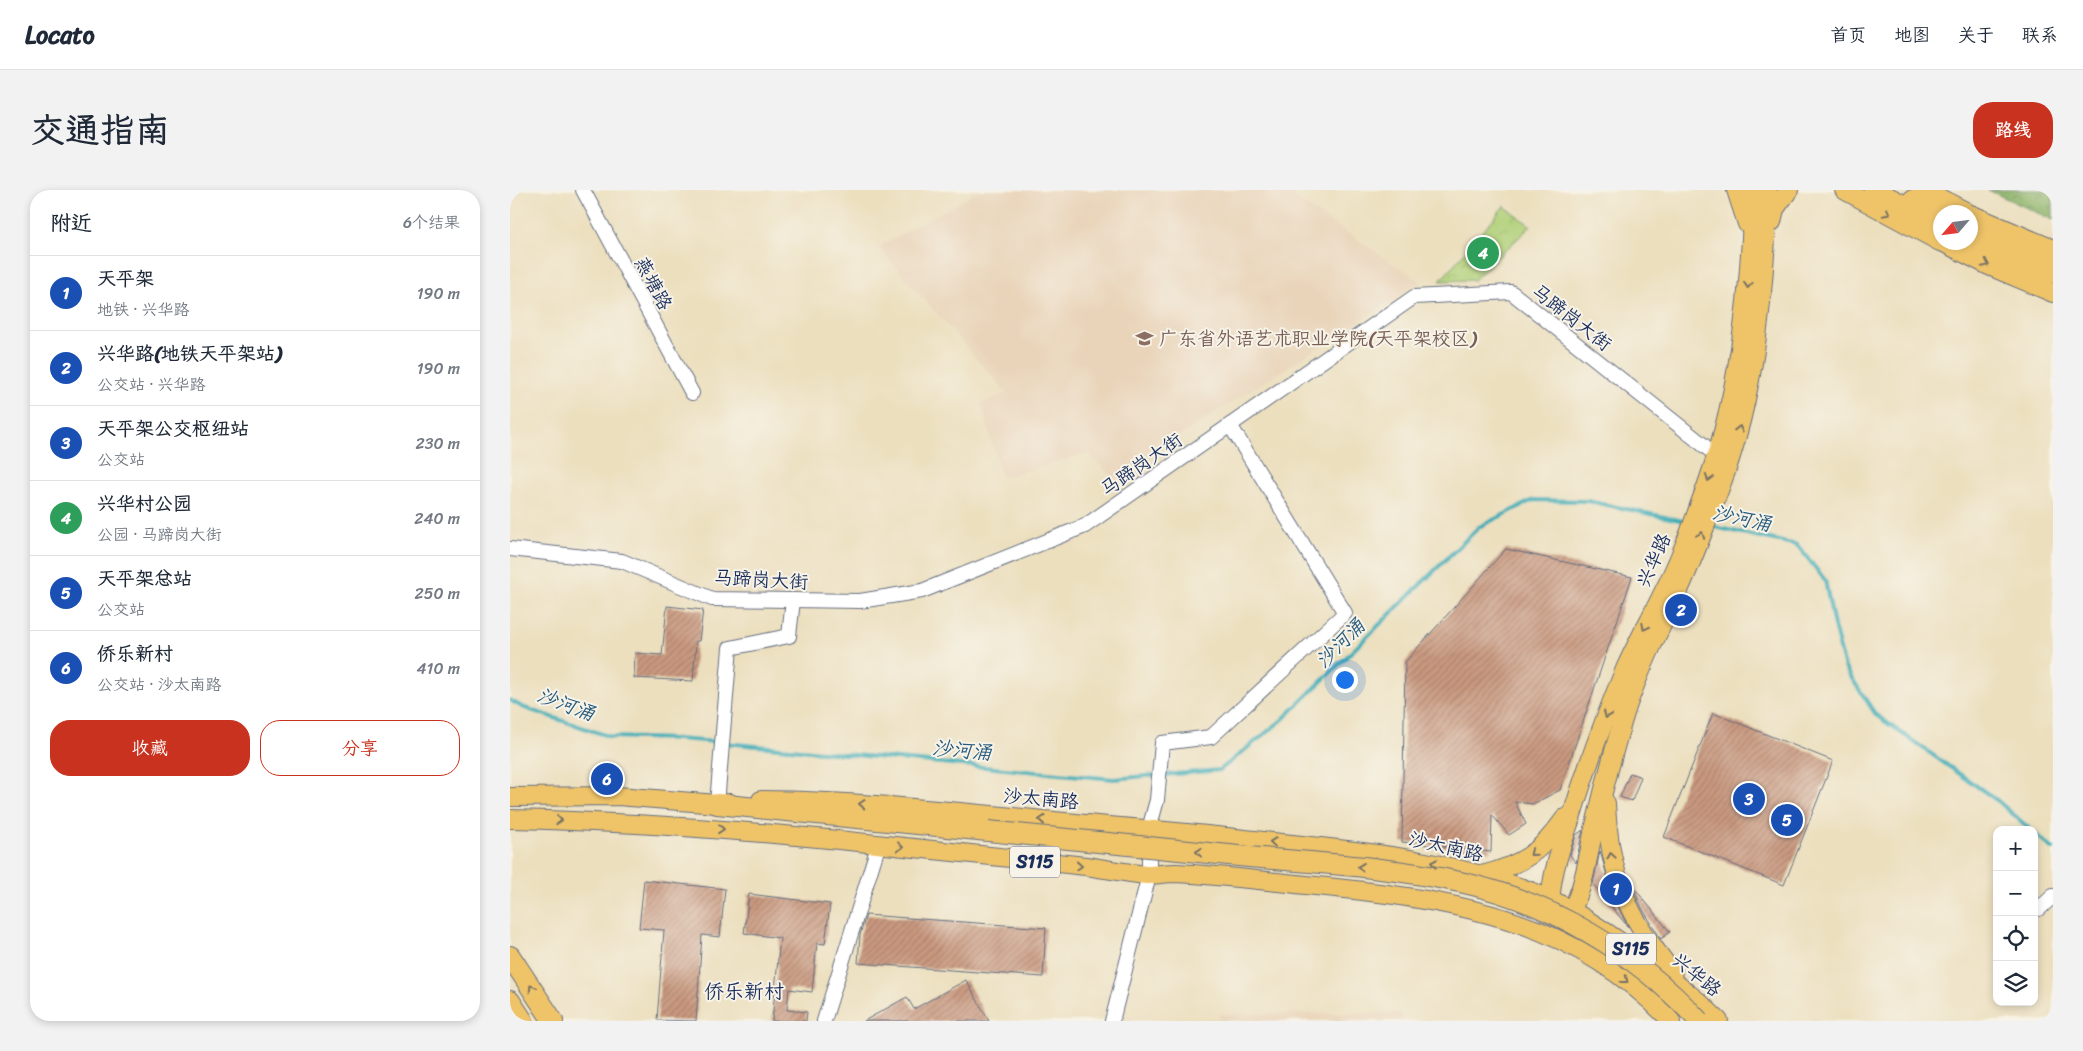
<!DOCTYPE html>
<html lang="zh">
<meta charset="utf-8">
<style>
body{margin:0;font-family:Sriracha,"LXGW WenKai TC",sans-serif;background:#f2f2f3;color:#1f2937}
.controls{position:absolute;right:15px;bottom:15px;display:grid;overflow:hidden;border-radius:10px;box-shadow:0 2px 8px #0003}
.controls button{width:45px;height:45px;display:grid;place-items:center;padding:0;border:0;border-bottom:1px solid #e0e1e3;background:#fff;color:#1f2937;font:25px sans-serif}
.compass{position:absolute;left:1423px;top:15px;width:45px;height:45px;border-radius:50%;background:#fff;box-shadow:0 2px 8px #0003;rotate:242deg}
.you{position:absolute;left:834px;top:489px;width:18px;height:18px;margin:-12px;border:4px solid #fff;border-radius:50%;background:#1a73e8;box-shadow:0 0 0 8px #1a73e833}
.badge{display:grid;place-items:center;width:32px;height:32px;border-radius:50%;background:#c8321e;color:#fff;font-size:16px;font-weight:700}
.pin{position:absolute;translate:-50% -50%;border:2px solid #fff;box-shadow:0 1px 5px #0006}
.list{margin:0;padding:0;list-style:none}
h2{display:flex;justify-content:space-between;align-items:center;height:65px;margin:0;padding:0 20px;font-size:21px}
h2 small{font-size:16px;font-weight:400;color:#747a83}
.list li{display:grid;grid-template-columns:32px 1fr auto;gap:15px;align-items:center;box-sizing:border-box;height:75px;padding:0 20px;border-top:1px solid #e0e1e3}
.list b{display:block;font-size:19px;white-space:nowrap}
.list p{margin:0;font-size:16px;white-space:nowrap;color:#747a83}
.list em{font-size:16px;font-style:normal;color:#747a83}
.actions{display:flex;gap:10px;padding:15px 20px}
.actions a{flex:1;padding:11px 0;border:1px solid #c8321e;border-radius:20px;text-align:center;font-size:18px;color:#c8321e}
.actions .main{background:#c8321e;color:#fff}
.icon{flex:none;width:28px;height:28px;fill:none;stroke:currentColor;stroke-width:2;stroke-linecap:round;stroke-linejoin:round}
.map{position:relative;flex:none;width:1543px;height:831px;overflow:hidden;border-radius:20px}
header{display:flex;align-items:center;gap:30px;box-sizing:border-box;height:70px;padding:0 25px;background:#fff;border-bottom:1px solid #e0e1e3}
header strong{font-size:24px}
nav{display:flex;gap:28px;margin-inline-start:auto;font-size:18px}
.intro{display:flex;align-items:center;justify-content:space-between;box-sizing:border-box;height:120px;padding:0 30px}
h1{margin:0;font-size:35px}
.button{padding:12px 22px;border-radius:20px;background:#c8321e;color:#fff;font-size:18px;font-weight:700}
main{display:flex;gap:30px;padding:0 30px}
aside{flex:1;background:#fff;border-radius:20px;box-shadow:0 2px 8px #0003}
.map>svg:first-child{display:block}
.built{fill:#e9d4b9}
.forest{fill:url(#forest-crowns);stroke:#547063}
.park{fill:url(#park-crowns);stroke:#66806b}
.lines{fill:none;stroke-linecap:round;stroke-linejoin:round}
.stream{stroke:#3bacb7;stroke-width:4}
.building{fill:url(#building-hatch)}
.minor-casing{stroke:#646d80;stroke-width:16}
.major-casing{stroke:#646d80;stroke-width:20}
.highway-casing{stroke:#646d80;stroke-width:22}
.minor{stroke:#fff;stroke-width:14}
.major{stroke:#efc469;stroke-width:18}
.highway{stroke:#efc469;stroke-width:20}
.highway-bridge-casing{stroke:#646d80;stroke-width:22;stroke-linecap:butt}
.highway-bridge{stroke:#efc469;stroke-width:20}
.oneway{stroke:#7a7263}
.labels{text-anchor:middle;stroke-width:4;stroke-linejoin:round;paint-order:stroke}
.shield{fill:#f7f3e8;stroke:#5d6a87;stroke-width:1}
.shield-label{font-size:18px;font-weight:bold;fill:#1b2f5e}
.street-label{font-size:19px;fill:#1b2f5e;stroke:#f7f3e8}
.education-label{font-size:19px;fill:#785e54;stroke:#f7f3e8;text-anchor:start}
.water-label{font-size:20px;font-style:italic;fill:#265b7d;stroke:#f7f3e8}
.neighbourhood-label{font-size:20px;fill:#1b2f5e;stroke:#f7f3e8}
</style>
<header>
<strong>Locato</strong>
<nav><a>首页</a><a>地图</a><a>关于</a><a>联系</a></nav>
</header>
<div class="intro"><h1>交通指南</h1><a class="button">路线</a></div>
<main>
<aside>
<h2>附近<small>6个结果</small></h2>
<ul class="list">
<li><span class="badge" style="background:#1a4fb4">1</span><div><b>天平架</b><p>地铁 · 兴华路</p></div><em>190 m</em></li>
<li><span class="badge" style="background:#1a4fb4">2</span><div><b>兴华路(地铁天平架站)</b><p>公交站 · 兴华路</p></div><em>190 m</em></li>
<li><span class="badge" style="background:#1a4fb4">3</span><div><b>天平架公交枢纽站</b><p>公交站</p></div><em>230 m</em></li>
<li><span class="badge" style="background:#2e9e5b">4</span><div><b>兴华村公园</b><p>公园 · 马蹄岗大街</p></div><em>240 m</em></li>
<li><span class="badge" style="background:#1a4fb4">5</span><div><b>天平架总站</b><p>公交站</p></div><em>250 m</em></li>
<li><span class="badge" style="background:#1a4fb4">6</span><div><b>侨乐新村</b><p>公交站 · 沙太南路</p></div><em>410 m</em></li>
</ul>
<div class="actions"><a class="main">收藏</a><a>分享</a></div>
</aside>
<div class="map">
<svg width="1543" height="831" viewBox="0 0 1543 831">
<defs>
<pattern id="forest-crowns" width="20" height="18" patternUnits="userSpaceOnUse" patternTransform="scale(1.25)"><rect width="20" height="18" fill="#8cb268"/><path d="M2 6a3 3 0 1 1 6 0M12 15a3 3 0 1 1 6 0" fill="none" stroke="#729159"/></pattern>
<pattern id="park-crowns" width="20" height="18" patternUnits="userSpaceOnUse" patternTransform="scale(1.25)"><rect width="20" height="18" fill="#b0d078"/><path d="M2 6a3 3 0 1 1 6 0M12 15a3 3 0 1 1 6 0" fill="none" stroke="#97b36a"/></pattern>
<pattern id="building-hatch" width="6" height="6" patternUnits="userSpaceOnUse" patternTransform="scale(1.25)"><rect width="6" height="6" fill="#ca997f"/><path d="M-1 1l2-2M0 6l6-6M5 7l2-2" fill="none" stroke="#a37d6b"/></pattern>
</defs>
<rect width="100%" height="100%" fill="#f7f3e8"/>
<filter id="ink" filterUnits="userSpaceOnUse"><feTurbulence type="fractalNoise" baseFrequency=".02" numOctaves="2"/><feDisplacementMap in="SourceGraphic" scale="10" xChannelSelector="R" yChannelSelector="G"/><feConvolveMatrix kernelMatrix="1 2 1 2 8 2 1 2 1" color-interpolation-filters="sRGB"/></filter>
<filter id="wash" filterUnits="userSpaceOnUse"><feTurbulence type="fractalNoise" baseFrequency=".0096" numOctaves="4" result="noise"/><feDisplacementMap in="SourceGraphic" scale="20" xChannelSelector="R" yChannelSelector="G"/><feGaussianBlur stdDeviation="1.12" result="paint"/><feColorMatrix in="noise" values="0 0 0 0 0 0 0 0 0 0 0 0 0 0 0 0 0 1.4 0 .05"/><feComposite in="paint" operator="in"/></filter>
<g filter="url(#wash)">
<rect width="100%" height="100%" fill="#ecdfbe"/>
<g class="built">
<path d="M471,0H783L786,9L911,92L603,288L578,263L492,288L471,213L497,203L368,57Z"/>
<path d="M890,823L892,831H709L708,824Z"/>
</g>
<path class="forest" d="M1478,0H1543V30Z"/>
<path class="park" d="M994,16L1021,36L964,90L930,91Z"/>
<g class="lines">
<g class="stream">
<path d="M1200,336L1287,355L1315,390L1324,436L1335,478L1366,525L1488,611L1521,640"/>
<path d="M0,510L12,517L101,547L167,549L208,552"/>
<path d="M215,553L604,589L646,585"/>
<path d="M653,585L710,580L772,530L969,337L1023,310L1078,311L1179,332"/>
<path d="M1524,643L1543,659"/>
</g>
</g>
<g id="blocks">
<g class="building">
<path d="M996,359L1122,387L1050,600L1023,614L1005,612L1016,634L999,645L982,625L981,662L892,652L895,472Z"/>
<path d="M157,416L193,420L189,451H186L183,491L124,488L125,463L152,465Z"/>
<path d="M1203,523L1323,571L1274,695L1154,647Z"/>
<path d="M1120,583L1131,587L1122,611L1110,607Z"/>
<path d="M1073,640L1071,648L1066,673L1060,665L1066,645Z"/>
<path d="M1090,661L1103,707L1118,737L1083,694Z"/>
<path d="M134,690L215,699L210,747L192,745L186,831L147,830L154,740L129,738Z"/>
<path d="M1121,694L1160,742L1151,749L1132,718Z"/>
<path d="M239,704L320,714L315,754L307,753L302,802L279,799L277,820L297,822L296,831H262L270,748L234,743Z"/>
<path d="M356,725L536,738L533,787L348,773L350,745Z"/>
<path d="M456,790L479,831H354L397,807L404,819Z"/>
</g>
</g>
</g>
<g filter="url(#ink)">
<use href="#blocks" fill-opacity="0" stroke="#646d80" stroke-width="1"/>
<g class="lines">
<defs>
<g id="minor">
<path d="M73,0L182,203"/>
<path d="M0,359L112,371L202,409L350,411L412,401L575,336L904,107L1001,102L1206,265"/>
<path d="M207,614L220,458L279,446L283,410"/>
<path d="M1529,719L1543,706"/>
<path d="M314,831L366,663"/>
<path d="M602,831L639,685V639L647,610L652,553L701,547L835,423L720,235"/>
</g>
<g id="major">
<path d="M1226,0L1237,34"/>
<path d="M1334,0L1430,52"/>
<path d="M1402,9L1430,23"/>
<path d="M1262,32L1265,19L1279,0"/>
<path d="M1460,37L1543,71"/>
<path d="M1432,52L1479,76L1543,103"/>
<path d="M0,607L108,606L207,614L220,613"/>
<path d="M251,610C363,611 475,625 587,635C649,640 710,646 772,653C863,662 955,672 1040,709C1065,721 1089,737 1112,753"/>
<path d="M1096,613C1099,684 1117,727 1163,782"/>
<path d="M0,629C129,632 257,642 385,656C448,663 512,669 576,676C596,679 616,683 636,685C646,685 656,683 666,683C706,685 746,690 786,694C860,701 935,709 1005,732C1065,752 1118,786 1161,831"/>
<path d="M972,685C1012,675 1031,662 1055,628"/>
<path d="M1041,721C1038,690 1052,655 1062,625C1077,576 1095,527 1115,479C1132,441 1154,405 1170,366C1177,349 1184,331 1190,313C1229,213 1240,106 1243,0"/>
<path d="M1055,730C1074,705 1077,669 1084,639C1094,598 1104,557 1117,517C1131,476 1151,437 1170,398C1185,365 1197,332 1210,298C1246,204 1255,100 1258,0"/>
<path d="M1139,772L1188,811L1209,831"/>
</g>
<g id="highway">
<path d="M1364,0L1430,34"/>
<path d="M1412,0L1455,22"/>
<path d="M1460,25L1543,60"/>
<path d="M1460,49L1543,83"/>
<path d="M207,614L478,641"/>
<path d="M0,766L43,831"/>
<path d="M0,811L13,831"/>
</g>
</defs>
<use href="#minor" class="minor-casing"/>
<use href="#major" class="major-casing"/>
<use href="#highway" class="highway-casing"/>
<use href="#minor" class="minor"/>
<use href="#major" class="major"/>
<use href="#highway" class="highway"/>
<defs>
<path id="highway-bridge" d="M478,641C565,649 652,659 739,667C809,673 881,677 950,692C1042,712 1125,762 1189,831"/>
</defs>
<use href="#highway-bridge" class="highway-bridge-casing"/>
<use href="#highway-bridge" class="highway-bridge"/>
</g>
<defs><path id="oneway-chevron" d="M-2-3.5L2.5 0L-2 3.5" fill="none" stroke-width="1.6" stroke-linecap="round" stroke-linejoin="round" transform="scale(1.25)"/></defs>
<g class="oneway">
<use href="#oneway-chevron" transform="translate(1377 23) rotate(28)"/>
<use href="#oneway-chevron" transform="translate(1476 74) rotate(26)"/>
<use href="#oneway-chevron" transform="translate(1238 95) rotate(95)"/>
<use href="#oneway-chevron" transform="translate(1229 239) rotate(-76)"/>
<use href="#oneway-chevron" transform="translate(1199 288) rotate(108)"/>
<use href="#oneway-chevron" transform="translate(1191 345) rotate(-69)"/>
<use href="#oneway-chevron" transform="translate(1135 437) rotate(117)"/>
<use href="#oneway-chevron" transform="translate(1097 525) rotate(112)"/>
<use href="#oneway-chevron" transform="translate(352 614) rotate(-176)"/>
<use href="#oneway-chevron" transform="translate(49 630) rotate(3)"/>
<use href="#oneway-chevron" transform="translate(532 630) rotate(-175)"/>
<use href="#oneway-chevron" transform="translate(211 639) rotate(5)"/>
<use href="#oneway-chevron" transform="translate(763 652) rotate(-174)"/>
<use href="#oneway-chevron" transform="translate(390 657) rotate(7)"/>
<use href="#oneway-chevron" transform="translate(689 662) rotate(-174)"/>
<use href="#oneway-chevron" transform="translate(1023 663) rotate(141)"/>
<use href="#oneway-chevron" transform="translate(1101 666) rotate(-100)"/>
<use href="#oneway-chevron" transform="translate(924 673) rotate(-168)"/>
<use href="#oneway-chevron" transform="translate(569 676) rotate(5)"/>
<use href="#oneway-chevron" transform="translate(851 677) rotate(-173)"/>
<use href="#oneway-chevron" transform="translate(1115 790) rotate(38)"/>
<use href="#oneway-chevron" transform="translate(22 798) rotate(-123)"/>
</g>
</g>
<defs>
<symbol id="school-bare" viewBox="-9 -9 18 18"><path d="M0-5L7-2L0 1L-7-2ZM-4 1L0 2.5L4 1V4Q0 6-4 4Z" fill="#8d6e63" stroke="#f7f3e8" stroke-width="2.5" paint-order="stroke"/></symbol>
</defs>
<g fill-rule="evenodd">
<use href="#school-bare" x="622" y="136" width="25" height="25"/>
</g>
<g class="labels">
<g class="shield">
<rect x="500" y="656.5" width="50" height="31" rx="4"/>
<rect x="1096" y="743.5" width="50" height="31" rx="4"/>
</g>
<g class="shield-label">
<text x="525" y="678">S115</text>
<text x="1121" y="765">S115</text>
</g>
<g class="street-label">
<text transform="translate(144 93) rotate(62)" y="7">燕塘路</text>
<text transform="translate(1062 127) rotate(38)" y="7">马蹄岗大街</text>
<text transform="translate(631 274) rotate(-35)" y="7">马蹄岗大街</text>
<text transform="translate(1143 370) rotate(-66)" y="7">兴华路</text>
<text transform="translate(251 389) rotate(3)" y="7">马蹄岗大街</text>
<text transform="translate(531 608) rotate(5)" y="7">沙太南路</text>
<text transform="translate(936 656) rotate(13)" y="7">沙太南路</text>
<text transform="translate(1187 784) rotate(39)" y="7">兴华路</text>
</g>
<g class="education-label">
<text x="649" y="155">广东省外语艺术职业学院(天平架校区)</text>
</g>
<g class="water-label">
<text transform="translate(1232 328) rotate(12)" y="7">沙河涌</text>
<text transform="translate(830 453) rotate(-45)" y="7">沙河涌</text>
<text transform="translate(56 514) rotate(20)" y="7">沙河涌</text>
<text transform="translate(452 560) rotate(5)" y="7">沙河涌</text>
</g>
<g class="neighbourhood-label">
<text x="234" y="808">侨乐新村</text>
</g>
</g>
</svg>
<div class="controls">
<button>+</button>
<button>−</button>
<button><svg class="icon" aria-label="locate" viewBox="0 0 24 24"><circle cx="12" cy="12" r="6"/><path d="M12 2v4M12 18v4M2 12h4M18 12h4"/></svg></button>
<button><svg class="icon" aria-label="layers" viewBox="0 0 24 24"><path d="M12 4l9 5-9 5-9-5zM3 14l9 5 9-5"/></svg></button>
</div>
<svg class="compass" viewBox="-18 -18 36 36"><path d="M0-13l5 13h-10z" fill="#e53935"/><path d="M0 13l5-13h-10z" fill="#747a83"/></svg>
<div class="you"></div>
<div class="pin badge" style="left:1106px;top:699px;background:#1a4fb4">1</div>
<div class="pin badge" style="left:1171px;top:420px;background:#1a4fb4">2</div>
<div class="pin badge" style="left:1239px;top:609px;background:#1a4fb4">3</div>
<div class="pin badge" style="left:973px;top:63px;background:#2e9e5b">4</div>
<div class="pin badge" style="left:1277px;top:630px;background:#1a4fb4">5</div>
<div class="pin badge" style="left:97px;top:589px;background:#1a4fb4">6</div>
</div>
</main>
